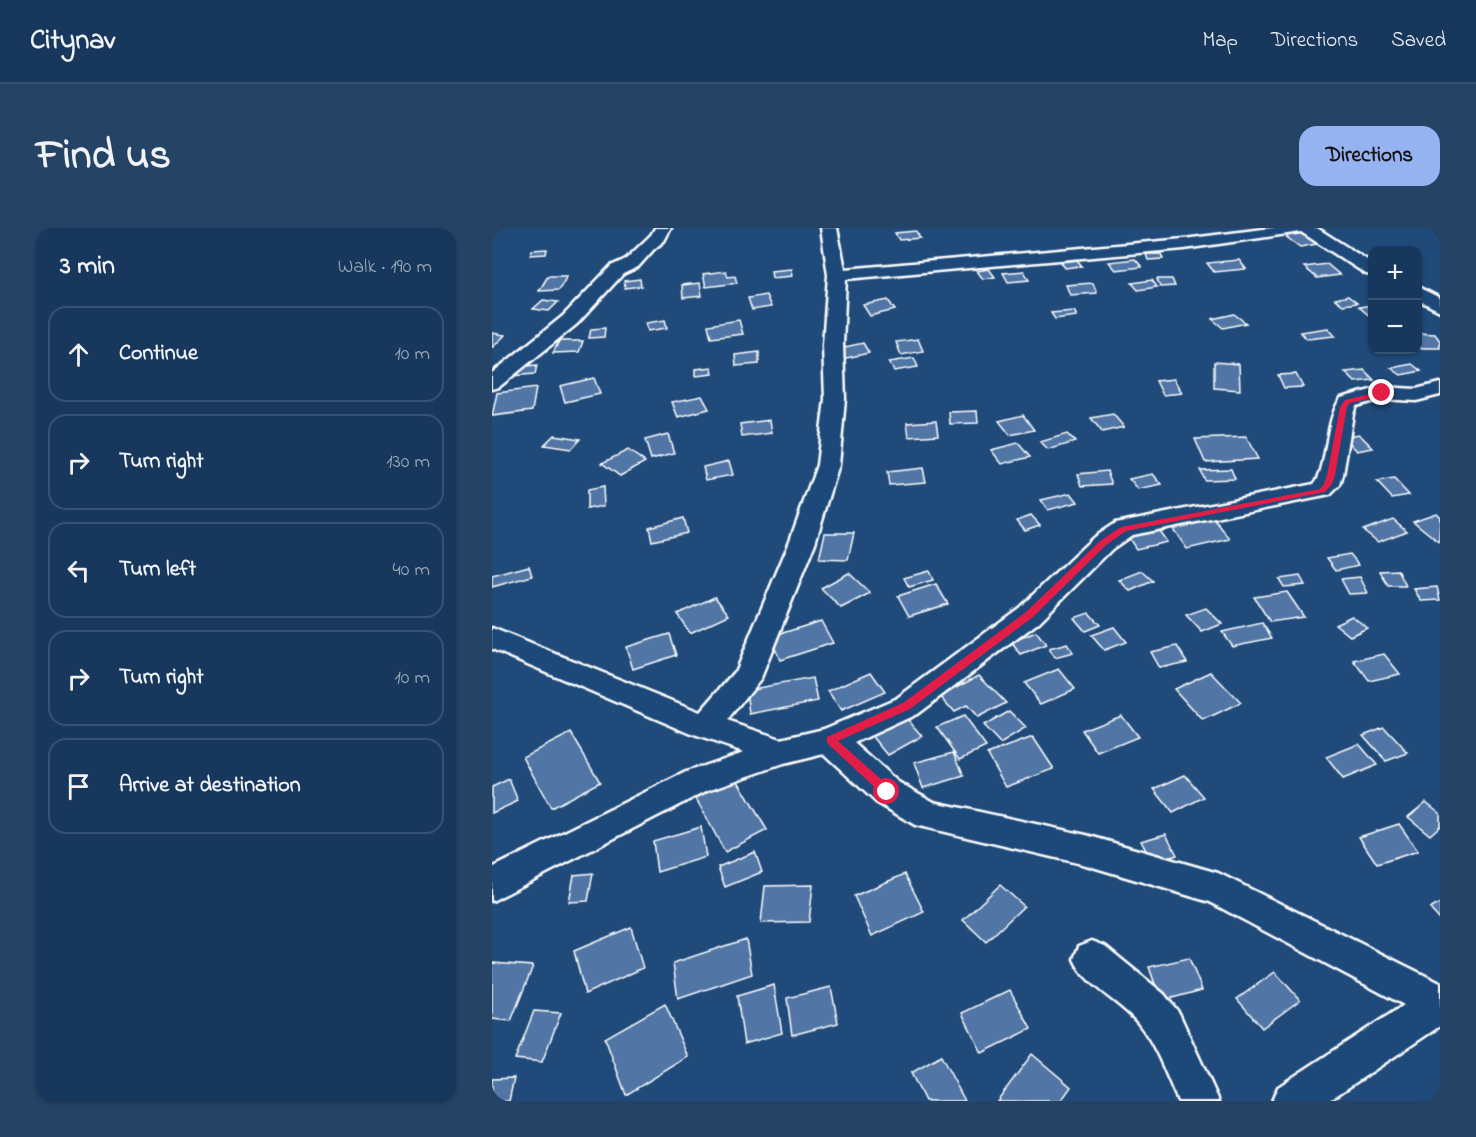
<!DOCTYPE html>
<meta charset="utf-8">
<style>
body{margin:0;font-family:"Indie Flower",sans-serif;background:#244365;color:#f1f3f6}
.controls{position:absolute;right:18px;top:18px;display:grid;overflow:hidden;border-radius:12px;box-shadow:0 2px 4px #0004}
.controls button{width:54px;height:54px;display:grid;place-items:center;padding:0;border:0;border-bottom:2px solid #365272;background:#17385c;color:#f1f3f6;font:30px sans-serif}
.stop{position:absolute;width:18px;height:18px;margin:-14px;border:4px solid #e11d48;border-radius:50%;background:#fff}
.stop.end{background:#e11d48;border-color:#fff;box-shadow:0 2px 6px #0008}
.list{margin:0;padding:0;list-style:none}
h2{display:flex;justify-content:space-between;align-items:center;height:78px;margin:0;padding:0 24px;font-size:26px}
h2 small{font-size:20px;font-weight:400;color:#9eacbb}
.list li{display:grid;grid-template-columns:39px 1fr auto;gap:18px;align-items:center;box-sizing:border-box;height:96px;margin:0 12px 12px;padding:0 12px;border:2px solid #365272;border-radius:18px}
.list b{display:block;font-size:22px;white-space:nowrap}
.list em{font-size:20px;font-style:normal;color:#9eacbb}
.icon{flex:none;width:33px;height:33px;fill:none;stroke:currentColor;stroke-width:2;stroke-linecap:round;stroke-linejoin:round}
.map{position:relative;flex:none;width:948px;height:873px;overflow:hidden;border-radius:18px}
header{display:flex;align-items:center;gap:36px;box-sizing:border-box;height:84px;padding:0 30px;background:#17385c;border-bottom:2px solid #365272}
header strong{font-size:28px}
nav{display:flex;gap:33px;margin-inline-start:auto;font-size:21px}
.intro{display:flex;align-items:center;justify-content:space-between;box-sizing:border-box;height:144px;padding:0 36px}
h1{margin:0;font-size:42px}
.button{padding:15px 27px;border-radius:18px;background:#95b2f1;color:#111;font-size:21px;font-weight:700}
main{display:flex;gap:36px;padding:0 36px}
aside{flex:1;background:#17385c;border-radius:18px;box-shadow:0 2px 4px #0004}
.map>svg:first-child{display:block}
.building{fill:#5176a5;stroke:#fff;stroke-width:1.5}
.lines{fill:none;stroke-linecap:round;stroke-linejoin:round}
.minor-casing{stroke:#fff;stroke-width:5}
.minor{fill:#1f4a7a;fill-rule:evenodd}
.route{fill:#e11d48}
</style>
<header>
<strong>Citynav</strong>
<nav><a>Map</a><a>Directions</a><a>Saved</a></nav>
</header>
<div class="intro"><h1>Find us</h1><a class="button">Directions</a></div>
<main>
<aside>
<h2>3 min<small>Walk · 190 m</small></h2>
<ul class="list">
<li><svg class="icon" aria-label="ahead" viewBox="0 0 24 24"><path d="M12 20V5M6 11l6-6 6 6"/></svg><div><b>Continue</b></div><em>10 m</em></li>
<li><svg class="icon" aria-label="right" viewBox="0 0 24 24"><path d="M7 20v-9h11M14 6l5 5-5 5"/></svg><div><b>Turn right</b></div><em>130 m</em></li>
<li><svg class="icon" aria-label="left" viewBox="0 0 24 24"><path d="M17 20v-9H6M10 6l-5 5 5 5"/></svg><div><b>Turn left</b></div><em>40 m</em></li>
<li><svg class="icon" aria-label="right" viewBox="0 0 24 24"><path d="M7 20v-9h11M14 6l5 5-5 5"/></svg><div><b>Turn right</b></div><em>10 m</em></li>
<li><svg class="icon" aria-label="arrive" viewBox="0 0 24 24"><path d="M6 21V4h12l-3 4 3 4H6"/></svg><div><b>Arrive at destination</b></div></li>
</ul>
</aside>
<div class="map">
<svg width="948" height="873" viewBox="0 0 948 873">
<rect width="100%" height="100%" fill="#1f4a7a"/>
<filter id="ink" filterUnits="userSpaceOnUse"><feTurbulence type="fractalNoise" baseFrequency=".0167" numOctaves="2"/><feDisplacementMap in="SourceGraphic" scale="12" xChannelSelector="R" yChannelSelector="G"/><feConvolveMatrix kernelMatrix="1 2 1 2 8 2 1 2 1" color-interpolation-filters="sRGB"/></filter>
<g filter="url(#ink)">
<g class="building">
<path d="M424,3L428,10L407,12L403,5Z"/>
<path d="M810,5L825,16L808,19L793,8Z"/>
<path d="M55,21L54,26L38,27L40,22Z"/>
<path d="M654,26H669L671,31L656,32Z"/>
<path d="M643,31L650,39L624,42L617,34Z"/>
<path d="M585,32L590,38L573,40L569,34Z"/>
<path d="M747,32L754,41L722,44L715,35Z"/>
<path d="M835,36L848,47L825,50L812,39Z"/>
<path d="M300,41L301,48L280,50L279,43Z"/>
<path d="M497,41L503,49L491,51L485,43Z"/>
<path d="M234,43L236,49L243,48L245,55L214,59L211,46Z"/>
<path d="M532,43L537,52L516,54L511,45Z"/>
<path d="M56,48H75L67,62L47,63Z"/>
<path d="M148,51L149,58L133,60L132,53Z"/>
<path d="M665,51H680L683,58L668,59Z"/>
<path d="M660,52L665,59L646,62L640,55Z"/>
<path d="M208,55L210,68L191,70L190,57Z"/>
<path d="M601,55L605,65L578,67L574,57Z"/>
<path d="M274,67L279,79L260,82L256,70Z"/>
<path d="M856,68L865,75L851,77L843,71Z"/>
<path d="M51,72L66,74L57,83L41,81Z"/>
<path d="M396,72L403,82L378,88L371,77Z"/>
<path d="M880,77V90L867,79Z"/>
<path d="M582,83L585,88L563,91L559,85Z"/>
<path d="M742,86L754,95L731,100L720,91Z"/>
<path d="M173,92L175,100L156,103L154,95Z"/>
<path d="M247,92L251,106L219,110L216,97Z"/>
<path d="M113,100L112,109L97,110L99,101Z"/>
<path d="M836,100L843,108L815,111L808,104Z"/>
<path d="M0,105L13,107L1,119H0Z"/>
<path d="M926,105L943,106L948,113V120H926Z"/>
<path d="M426,111L431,123L409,127L404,114Z"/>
<path d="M67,113H91L87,124L61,125Z"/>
<path d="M371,115L377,125L350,131L344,121Z"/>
<path d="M267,124V136L244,138L243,127Z"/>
<path d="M422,130L426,139L402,143L397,134Z"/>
<path d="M722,134L747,136L748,162L722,160Z"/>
<path d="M920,136L929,143L909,147L899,140Z"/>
<path d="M45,137L43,146L19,148L21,139Z"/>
<path d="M220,139L221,146L204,148V141Z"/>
<path d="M872,142L882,152L863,154L853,144Z"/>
<path d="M804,146L811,159L792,160L786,147Z"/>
<path d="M102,150L108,166L73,174L68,158Z"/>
<path d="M682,151L690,165L671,167L664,153Z"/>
<path d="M44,160L40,183L0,188L5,165Z"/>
<path d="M210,168L217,181L186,189L180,174Z"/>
<path d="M485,183L486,195L458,196L457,184Z"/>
<path d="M621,186L632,199L610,204L599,190Z"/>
<path d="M531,187L542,202L518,207L507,193Z"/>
<path d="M278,192L280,205L250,209L248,196Z"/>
<path d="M444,193L446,207L417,209L415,195Z"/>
<path d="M176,206L182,225L159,231L153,212Z"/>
<path d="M575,206L583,214L556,222L548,214Z"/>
<path d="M867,206L881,220L865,223L852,209Z"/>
<path d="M62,207L88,211L79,221L52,217Z"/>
<path d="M754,209L766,231L713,234L703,211Z"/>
<path d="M526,215L538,229L510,236L499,222Z"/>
<path d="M136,222L153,234L128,248L110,235Z"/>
<path d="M237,233L241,247L214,252L211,239Z"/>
<path d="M431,240L434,254L397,257L395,244Z"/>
<path d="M739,241L743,251L712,252L708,242Z"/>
<path d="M615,243L620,256L590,258L586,246Z"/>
<path d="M661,246L670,257L646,262L637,251Z"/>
<path d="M902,251L917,267L900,270L885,254Z"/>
<path d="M111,259L112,278L95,281V262Z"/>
<path d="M579,265L586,274L556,282L549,272Z"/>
<path d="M944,285L948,289L947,314L921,293Z"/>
<path d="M539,287L548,297L533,302L525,292Z"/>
<path d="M721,289L738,311L695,321L679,298Z"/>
<path d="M191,290L195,305L160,313L157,299Z"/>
<path d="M901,291L915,303L886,314L871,302Z"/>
<path d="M663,297L675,314L644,321L632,303Z"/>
<path d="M333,305H362L356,332L327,331Z"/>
<path d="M858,326L867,337L844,342L835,330Z"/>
<path d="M37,338L40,348L0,359V348Z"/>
<path d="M906,342L914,358H896L888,343Z"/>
<path d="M437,343L441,352L417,359L412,350Z"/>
<path d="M650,343L661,353L638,363L627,352Z"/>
<path d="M357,345L378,365L349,380L329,360Z"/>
<path d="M808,348L813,357L792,359L787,351Z"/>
<path d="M868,349L876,365L857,366L849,351Z"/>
<path d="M444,356L456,376L417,388L406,368Z"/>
<path d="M945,359L948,372L929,373L922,361Z"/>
<path d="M795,364L812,389L778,394L762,369Z"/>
<path d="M223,369L237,387L198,405L185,386Z"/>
<path d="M714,380L730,396L710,404L694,387Z"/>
<path d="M597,385L608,397L593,403L582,390Z"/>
<path d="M860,388L875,400L858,408L843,396Z"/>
<path d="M329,393L341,415L288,432L278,409Z"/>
<path d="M770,395L780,410L740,418L730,404Z"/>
<path d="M622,399L634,414L612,422L599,407Z"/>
<path d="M544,404L554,417L529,427L519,414Z"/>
<path d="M177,406L184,427L141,441L134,419Z"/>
<path d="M575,416L581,425L563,430L557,421Z"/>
<path d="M685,418L695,434L667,440L658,424Z"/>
<path d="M892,426L908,446L877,453L862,433Z"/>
<path d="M567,441L583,461L549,476L532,455Z"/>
<path d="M379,444L393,464L349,483L336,463Z"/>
<path d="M719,444L749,475L711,493L682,461Z"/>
<path d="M487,447L514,475L485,490L474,478L462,484L448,468Z"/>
<path d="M321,450L326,473L258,486L255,462Z"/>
<path d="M517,483L534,500L508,516L491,498Z"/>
<path d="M411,486L430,508L396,527L377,504Z"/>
<path d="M629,487L646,509L606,525L590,502Z"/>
<path d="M471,488L494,519L468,531L445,499Z"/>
<path d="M892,499L916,525L894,533L871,507Z"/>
<path d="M79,505L108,554L59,580L31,529Z"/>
<path d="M541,509L562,541L514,559L495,526Z"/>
<path d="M867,516L885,537L851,551L834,529Z"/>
<path d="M462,524L472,548L431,560L422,535Z"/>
<path d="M240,543L275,602L233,624L200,563Z"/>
<path d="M693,547L712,569L681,585L662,561Z"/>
<path d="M17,551L26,573L0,585V559Z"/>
<path d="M934,574L948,585V598L938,607L916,589Z"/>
<path d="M907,596L926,623L885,636L867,609Z"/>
<path d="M209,599L214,629L165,644L161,613Z"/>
<path d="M674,606L685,627L661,635L649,613Z"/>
<path d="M263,624L270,644L233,659L226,639Z"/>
<path d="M101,645L96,673L77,674L82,647Z"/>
<path d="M413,646L432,684L380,708L362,668Z"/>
<path d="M321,657L317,694L269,695L273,658Z"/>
<path d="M508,657L532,678L494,714L471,692Z"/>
<path d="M948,675V692L938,681Z"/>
<path d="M139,699L151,740L93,766L82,723Z"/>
<path d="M254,711L260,746L186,771L181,735Z"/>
<path d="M697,730L710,762L669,773L657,739Z"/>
<path d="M0,735L41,738L19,793L0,791Z"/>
<path d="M783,744L808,772L770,800L745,771Z"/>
<path d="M282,757L290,805L252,816L245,768Z"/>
<path d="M339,759L346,795L300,807L295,770Z"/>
<path d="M518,762L539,801L490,825L470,785Z"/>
<path d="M173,776L196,829L134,867L113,810Z"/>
<path d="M42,783L69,785L50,834L23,831Z"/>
<path d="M540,826L579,859L569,873H505Z"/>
<path d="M449,828L473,873H433L419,845Z"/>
<path d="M22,850L17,873H0V851Z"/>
</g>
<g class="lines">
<defs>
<g id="minor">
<path d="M163,0H179L172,13L162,21L146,39L131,46L85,96L7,159L0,161V145L71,88L119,38L134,31L159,7Z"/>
<path d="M329,0H345L353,41L692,11L779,0H825L880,35V47L874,46L809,4L692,21L354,51L351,117L353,171L347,237L323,315L269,450L235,493L289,511L332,501L405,470L527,380L602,309L623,295L822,256C836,241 832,193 849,170L890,159L924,161L948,155V167L924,173L890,171L864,178L861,186L851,247L848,257L838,267L640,307L620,321L547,394L425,486L362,515L406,554L442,574L594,607L726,645L948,755V798L836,873H780L786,859L912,777L718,674L594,637L423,597L384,574L332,526L291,536L216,562L0,673V640L194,544L252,524L202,507L0,421V400L208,484L243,444L297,315L325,237L333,171L331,117L336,47Z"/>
<path d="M926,59L948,70V83L926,72Z"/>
<path d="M600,713L613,718L672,766L687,785L727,873H686C674,847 665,818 646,795C627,772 594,759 582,731L587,718Z"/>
</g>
</defs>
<use href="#minor" class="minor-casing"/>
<use href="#minor" class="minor"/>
</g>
</g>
<path class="route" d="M890,163L893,167L858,175L855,179L843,247L840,256L833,264L634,303L614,317L541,389L418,481L346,513L399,560V567H391L335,515V509L411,475L534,384L608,313L629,299L828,261L832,256L835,247L848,179L853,172Z"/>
</svg>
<div class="controls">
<button>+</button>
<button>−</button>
</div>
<div class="stop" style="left:395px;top:564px"></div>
<div class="stop end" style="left:890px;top:165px"></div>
</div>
</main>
